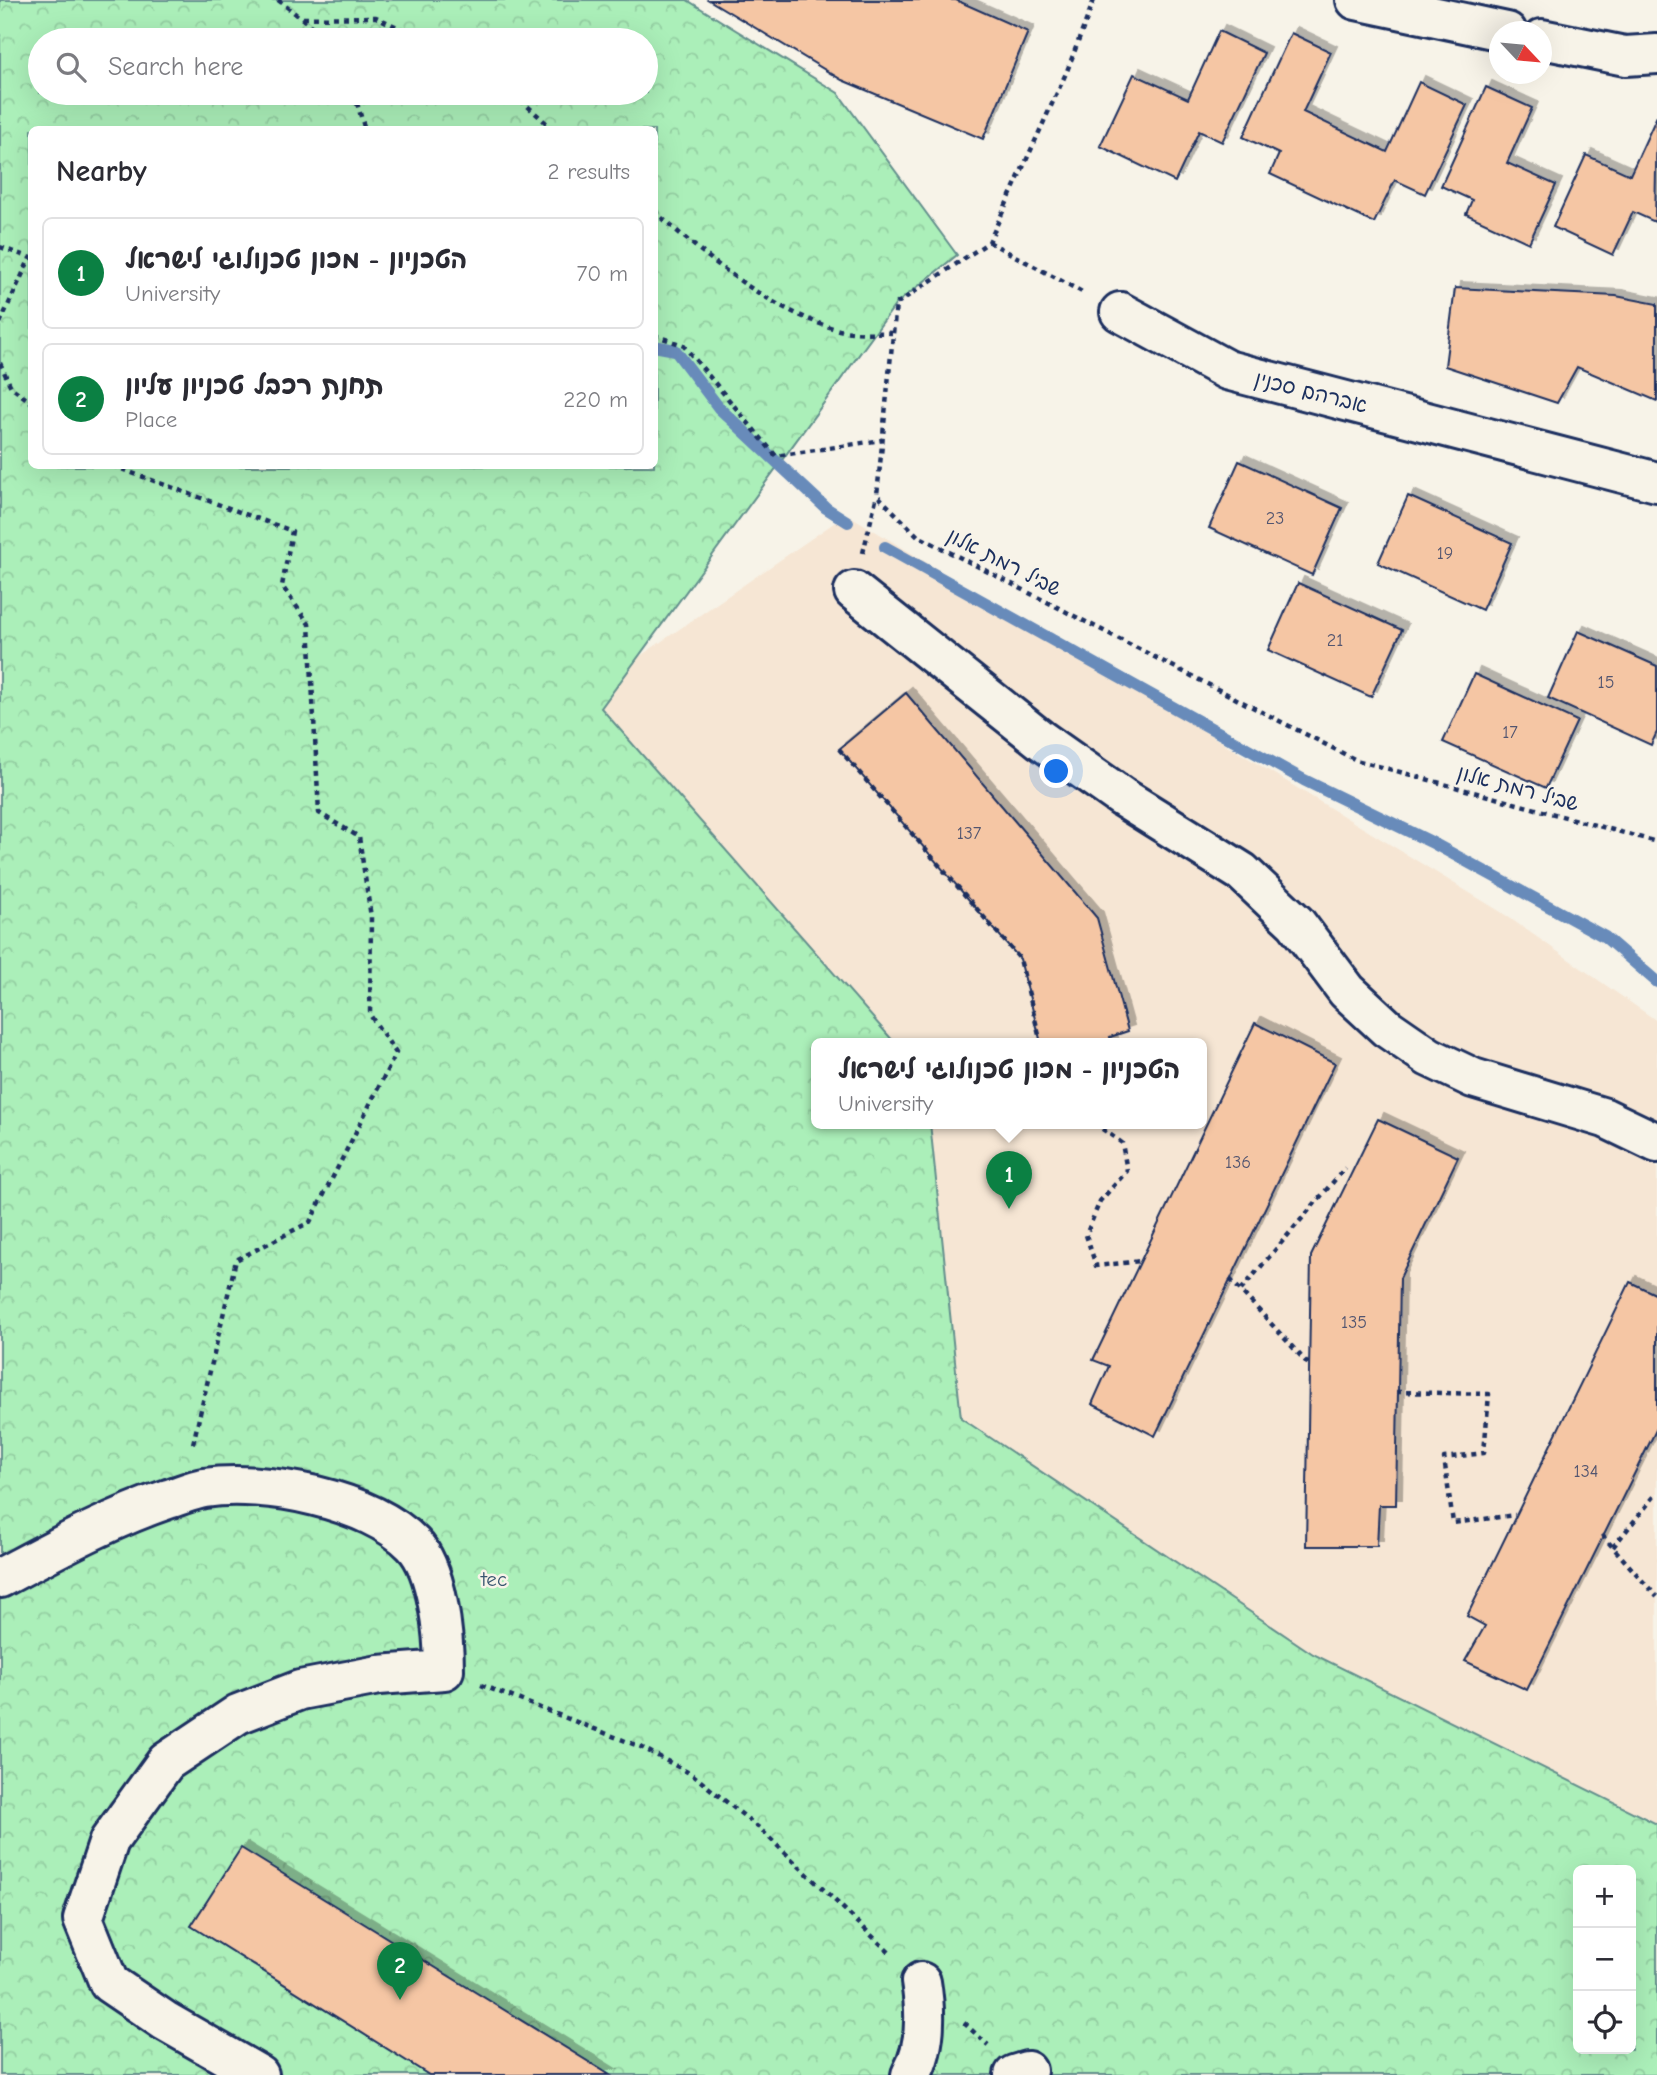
<!DOCTYPE html>
<meta charset="utf-8">
<style>
body{margin:0;font-family:"Comic Neue","Playpen Sans Hebrew",sans-serif;background:#f2f2f3;color:#2b2b33}
.controls{position:absolute;right:21px;bottom:21px;display:grid;overflow:hidden;border-radius:10px;box-shadow:0 7px 28px #0002}
.controls button{width:63px;height:63px;display:grid;place-items:center;padding:0;border:0;border-bottom:2px solid #e1e1e2;background:#fff;color:#2b2b33;font:35px sans-serif}
.compass{position:absolute;left:1489px;top:21px;width:63px;height:63px;border-radius:50%;background:#fff;box-shadow:0 7px 28px #0002;rotate:116deg}
.you{position:absolute;left:1057px;top:772px;width:24px;height:24px;margin:-18px;border:5px solid #fff;border-radius:50%;background:#1a73e8;box-shadow:0 0 0 10px #1a73e833}
.badge{display:grid;place-items:center;width:46px;height:46px;border-radius:50%;background:#0b8043;color:#fff;font-size:23px;font-weight:700}
.pin{position:absolute;translate:-50% -58px;filter:drop-shadow(0 2px 4px #0008)}
.pin::after{content:'';position:absolute;top:37px;width:24px;height:21px;background:inherit;clip-path:polygon(0 0,100% 0,50% 100%)}
.popup{position:absolute;left:811px;top:1038px;width:396px;height:91px;box-sizing:border-box;display:grid;place-content:center;border-radius:10px;background:#fff;filter:drop-shadow(0 2px 5px #0005);font-size:23px;white-space:nowrap;color:#7c7c81}
.popup b{font-size:26px;color:#2b2b33}
.popup::after{content:'';position:absolute;left:50%;top:100%;margin-left:-14px;border:14px solid transparent;border-top-color:#fff}
.list{margin:0;padding:0;list-style:none}
h2{display:flex;justify-content:space-between;align-items:center;height:91px;margin:0;padding:0 28px;font-size:30px}
h2 small{font-size:23px;font-weight:400;color:#7c7c81}
.list li{display:grid;grid-template-columns:46px 1fr auto;gap:21px;align-items:center;box-sizing:border-box;height:112px;margin:0 14px 14px;padding:0 14px;border:2px solid #e1e1e2;border-radius:10px}
.list b{display:block;font-size:26px;white-space:nowrap}
.list p{margin:0;font-size:23px;white-space:nowrap;color:#7c7c81}
.list em{font-size:23px;font-style:normal;color:#7c7c81}
.icon{flex:none;width:38px;height:38px;fill:none;stroke:currentColor;stroke-width:2;stroke-linecap:round;stroke-linejoin:round}
.map{position:relative;flex:none;width:1657px;height:2075px;overflow:hidden}
.search{position:absolute;background:#fff;box-shadow:0 7px 28px #0002;left:28px;top:28px;width:630px;height:77px;display:flex;align-items:center;gap:18px;box-sizing:border-box;padding:0 24px;border-radius:38px;color:#7c7c81;font-size:26px}
.panel{position:absolute;background:#fff;box-shadow:0 7px 28px #0002;left:28px;top:126px;width:630px;height:343px;border-radius:10px}
.map>svg:first-child{display:block}
.built{fill:#f6e6d4;fill-rule:evenodd}
.forest{fill:url(#forest-crowns);stroke:#638f8c;stroke-width:2;fill-rule:evenodd}
.lines{fill:none;stroke-linecap:round;stroke-linejoin:round}
.stream{stroke:#688bba;stroke-width:12}
.building{fill:#f5c6a4;stroke:#1b2f5e;stroke-width:2;filter:url(#shadow)}
.minor-casing{stroke:#1b2f5e;stroke-width:44}
.path{stroke:#1b2f5e;stroke-width:4.5;stroke-dasharray:5 5;stroke-linecap:butt}
.minor{stroke:#f7f3e8;stroke-width:38}
.labels{text-anchor:middle;stroke-width:5;stroke-linejoin:round;paint-order:stroke}
.number-label{font-size:18px;fill:#525570}
.street-label{font-size:21px;fill:#1b2f5e;stroke:#f7f3e8}
.park-label{font-size:21px;fill:#385570;stroke:#f7f3e8}
</style>
<div class="map">
<svg width="1657" height="2075" viewBox="0 0 1657 2075">
<defs>
<pattern id="forest-crowns" width="20" height="18" patternUnits="userSpaceOnUse" patternTransform="scale(1.75)"><rect width="20" height="18" fill="#abefb9"/><path d="M2 6a3 3 0 1 1 6 0M12 15a3 3 0 1 1 6 0" fill="none" stroke="#93cda1"/></pattern>
<filter id="shadow"><feDropShadow dx="6" dy="-6" stdDeviation="0" flood-color="#0004"/></filter>
</defs>
<rect width="100%" height="100%" fill="#f7f3e8"/>
<filter id="ink" filterUnits="userSpaceOnUse"><feTurbulence type="fractalNoise" baseFrequency=".0143" numOctaves="2"/><feDisplacementMap in="SourceGraphic" scale="14" xChannelSelector="R" yChannelSelector="G"/><feConvolveMatrix kernelMatrix="1 2 1 2 8 2 1 2 1" color-interpolation-filters="sRGB"/></filter>
<g filter="url(#ink)">
<path class="built" d="M847,514L1501,912L1657,1021V2075L0,2037V1487L521,738ZM816,1043H1202V1123H816ZM1578,1870H1631V2049H1578Z"/>
<path class="forest" d="M0,0H687L838,93L957,255L896,304L601,708L895,1043H816V1123H930L961,1418L1313,1654L1657,1824V2075H0ZM40,40H646V93H40ZM32,130H654V466H32ZM1578,1870H1631V2049H1578Z"/>
<g class="lines">
<g class="stream">
<path d="M654,346L675,350L719,408L826,508L848,522"/>
<path d="M885,547L1304,780L1431,842L1605,937L1657,982"/>
</g>
</g>
<g class="building">
<path d="M709,0H956L1028,32L983,139L842,80Z"/>
<path d="M1219,31L1264,53L1222,142L1199,131L1175,182L1100,146L1134,74L1188,99Z"/>
<path d="M1291,33L1331,52L1303,112L1387,152L1419,82L1467,105L1425,194L1395,180L1374,223L1270,174L1279,154L1243,137Z"/>
<path d="M1486,87L1532,108L1507,163L1556,185L1529,243L1466,214L1472,200L1441,186Z"/>
<path d="M1657,116L1655,222L1633,212L1613,255L1553,227L1586,155L1630,175Z"/>
<path d="M1455,288L1616,296L1657,304V401L1577,367L1557,403L1445,366Z"/>
<path d="M1239,461L1342,508L1312,575L1209,528Z"/>
<path d="M1408,496L1512,543L1482,610L1378,563Z"/>
<path d="M1298,583L1402,630L1371,697L1268,650Z"/>
<path d="M1578,631L1657,666V732L1651,745L1548,698Z"/>
<path d="M1474,674L1577,721L1546,788L1443,742Z"/>
<path d="M906,693L1097,918L1128,1031L1110,1037L1112,1043H1041L1020,959L839,749Z"/>
<path d="M1255,1023L1335,1063L1155,1436L1092,1404L1109,1366L1093,1360Z"/>
<path d="M1378,1119L1458,1157L1400,1278L1396,1505H1379L1377,1546H1306L1311,1256Z"/>
<path d="M1630,1282L1657,1295V1428L1527,1690L1465,1661L1485,1626L1467,1616Z"/>
<path d="M241,1848L610,2075H429L191,1926Z"/>
</g>
<g class="lines">
<defs>
<g id="minor">
<path d="M1356,0L1507,32"/>
<path d="M1542,39L1625,56L1657,54"/>
<path d="M1120,312L1227,370L1657,482"/>
<path d="M854,591L1041,740L1122,797L1242,872L1296,923L1347,991L1387,1028L1429,1057L1473,1078L1605,1118L1657,1143"/>
<path d="M0,1578C55,1549 109,1519 168,1499C179,1496 192,1490 204,1488C264,1479 369,1499 413,1544C438,1569 444,1636 444,1670L379,1675L300,1690L238,1714L166,1762L109,1841L83,1919L109,1983L165,2021L259,2075"/>
<path d="M911,2075C926,2048 926,2012 921,1982"/>
<path d="M1014,2075L1027,2071"/>
</g>
</defs>
<use href="#minor" class="minor-casing"/>
<g class="path">
<path d="M278,0L329,40"/>
<path d="M1094,0L1067,71L989,242L896,304L877,495L918,536L1356,760L1657,842"/>
<path d="M303,18L376,17L425,40"/>
<path d="M354,93L365,130"/>
<path d="M513,93L554,130"/>
<path d="M654,211C710,260 767,309 839,330C855,334 876,332 893,333"/>
<path d="M989,242L1084,293"/>
<path d="M0,247L31,258"/>
<path d="M0,323L30,258"/>
<path d="M654,335L683,345L776,456L882,440"/>
<path d="M0,363L11,387L32,403"/>
<path d="M113,466L292,531L282,586L309,624L319,813L359,837L371,917L370,1015L396,1053L310,1222L236,1260L192,1448"/>
<path d="M863,553L877,495"/>
<path d="M839,749L1020,959L1041,1043"/>
<path d="M1094,1123L1122,1143L1127,1171L1100,1201L1086,1235L1096,1266L1141,1261"/>
<path d="M1230,1279L1310,1366"/>
<path d="M1241,1290L1345,1168"/>
<path d="M1396,1392L1489,1394L1484,1453L1444,1458L1453,1523L1515,1515"/>
<path d="M1602,1535L1657,1597"/>
<path d="M1613,1547L1657,1493"/>
<path d="M481,1685L641,1747L693,1775L759,1828L891,1954"/>
<path d="M964,2023L988,2045"/>
</g>
<use href="#minor" class="minor"/>
</g>
</g>
<g class="labels">
<g class="number-label">
<text x="1275" y="524">23</text>
<text x="1445" y="559">19</text>
<text x="1335" y="646">21</text>
<text x="1606" y="688">15</text>
<text x="1510" y="738">17</text>
<text x="969" y="839">137</text>
<text x="1238" y="1168">136</text>
<text x="1354" y="1328">135</text>
<text x="1586" y="1477">134</text>
</g>
<g class="street-label">
<text transform="translate(1311 392) rotate(14)" y="7">אברהם סכנין</text>
<text transform="translate(1004 562) rotate(27)" y="7">שביל רמת אלון</text>
<text transform="translate(1518 788) rotate(15)" y="7">שביל רמת אלון</text>
</g>
<g class="park-label">
<text x="494" y="1586">tec</text>
</g>
</g>
</svg>
<div class="controls">
<button>+</button>
<button>−</button>
<button><svg class="icon" aria-label="locate" viewBox="0 0 24 24"><circle cx="12" cy="12" r="6"/><path d="M12 2v4M12 18v4M2 12h4M18 12h4"/></svg></button>
</div>
<svg class="compass" viewBox="-18 -18 36 36"><path d="M0-13l5 13h-10z" fill="#e53935"/><path d="M0 13l5-13h-10z" fill="#7c7c81"/></svg>
<div class="you"></div>
<div class="pin badge" style="left:1009px;top:1209px">1</div>
<div class="popup"><b>הטכניון - מכון טכנולוגי לישראל</b>University</div>
<div class="pin badge" style="left:400px;top:2000px">2</div>
<div class="search"><svg class="icon" aria-label="search" viewBox="0 0 24 24"><circle cx="10" cy="10" r="6"/><path d="M15 15l6 6"/></svg>Search here</div>
<section class="panel">
<h2>Nearby<small>2 results</small></h2>
<ul class="list">
<li><span class="badge">1</span><div><b>הטכניון - מכון טכנולוגי לישראל</b><p>University</p></div><em>70 m</em></li>
<li><span class="badge">2</span><div><b>תחנת רכבל טכניון עליון</b><p>Place</p></div><em>220 m</em></li>
</ul>
</section>
</div>
